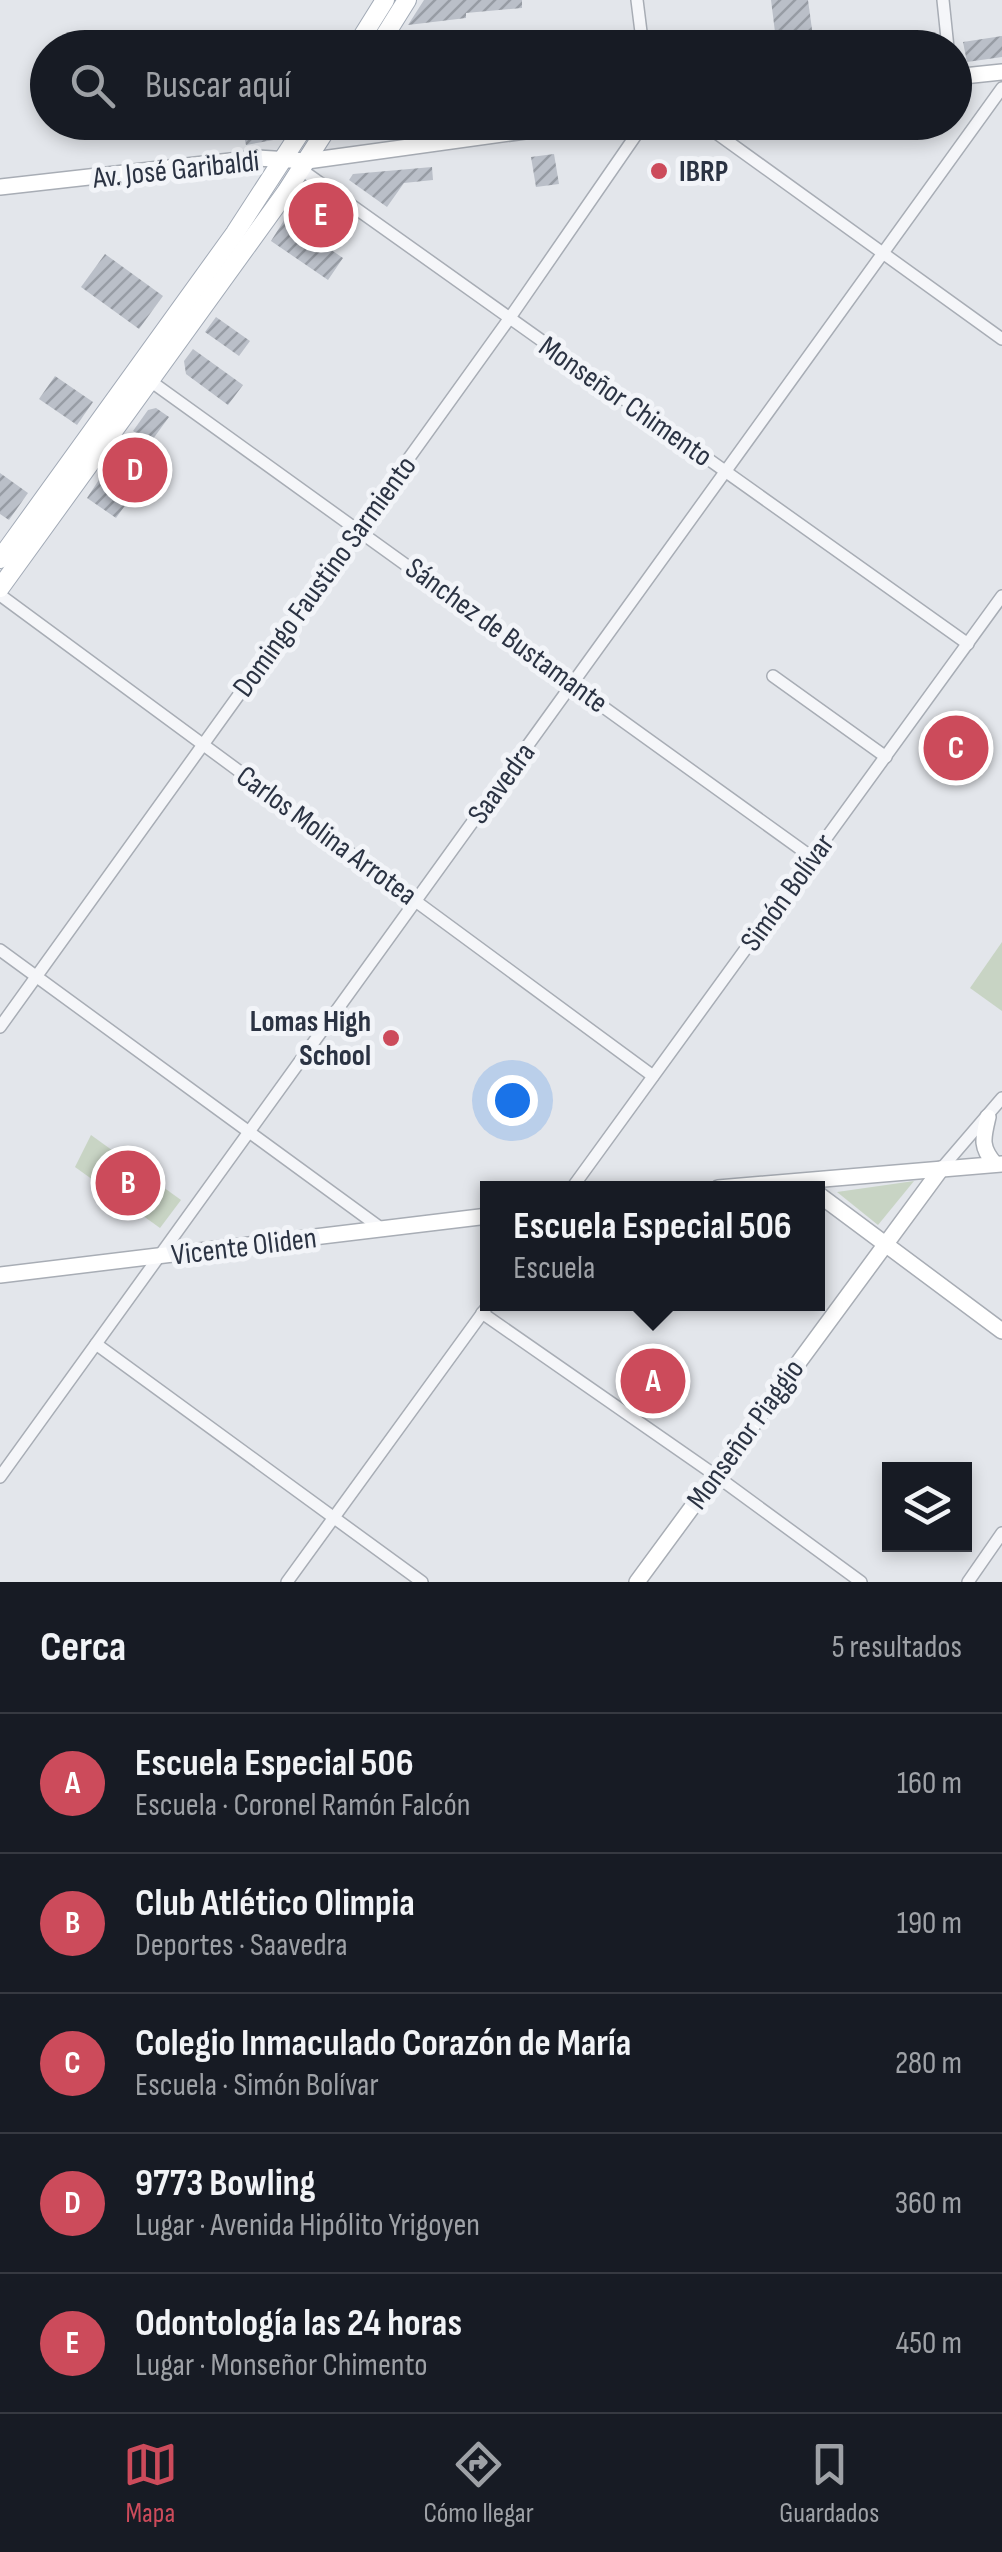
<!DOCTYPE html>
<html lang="es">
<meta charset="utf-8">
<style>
body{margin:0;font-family:"Sofia Sans Condensed",sans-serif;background:#242831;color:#f1f3f6}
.controls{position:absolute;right:30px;bottom:30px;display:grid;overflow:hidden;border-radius:0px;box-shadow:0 5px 15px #0003}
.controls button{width:90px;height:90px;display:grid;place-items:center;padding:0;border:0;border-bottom:2px solid #363941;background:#171b24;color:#f1f3f6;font:50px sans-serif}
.you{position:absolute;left:512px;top:1100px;width:35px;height:35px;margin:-25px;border:8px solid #fff;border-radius:50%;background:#1a73e8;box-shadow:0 0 0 15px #1a73e833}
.badge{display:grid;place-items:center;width:65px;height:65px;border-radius:50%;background:#cc4b5b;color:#fff;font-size:32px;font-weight:700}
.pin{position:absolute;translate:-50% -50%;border:5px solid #fff;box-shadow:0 2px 10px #0006}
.popup{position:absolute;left:480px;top:1181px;width:345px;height:130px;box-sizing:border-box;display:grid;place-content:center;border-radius:0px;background:#171b24;filter:drop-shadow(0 2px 8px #0005);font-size:32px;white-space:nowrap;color:#9ea1a6}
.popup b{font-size:38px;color:#f1f3f6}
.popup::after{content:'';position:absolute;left:50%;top:100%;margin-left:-20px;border:20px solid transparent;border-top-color:#171b24}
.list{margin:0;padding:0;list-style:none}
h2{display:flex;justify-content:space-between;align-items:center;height:130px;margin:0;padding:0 40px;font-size:42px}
h2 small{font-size:32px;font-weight:400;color:#9ea1a6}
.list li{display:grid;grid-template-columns:65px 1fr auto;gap:30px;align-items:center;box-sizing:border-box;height:140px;padding:0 40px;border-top:2px solid #363941}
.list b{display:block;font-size:38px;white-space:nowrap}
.list p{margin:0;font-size:32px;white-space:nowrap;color:#9ea1a6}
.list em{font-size:32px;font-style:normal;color:#9ea1a6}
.icon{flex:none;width:55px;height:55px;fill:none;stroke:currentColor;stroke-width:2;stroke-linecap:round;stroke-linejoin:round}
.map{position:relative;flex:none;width:1002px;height:1582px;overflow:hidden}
.search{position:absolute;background:#171b24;box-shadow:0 5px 15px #0003;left:30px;right:30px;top:30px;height:110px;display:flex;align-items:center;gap:25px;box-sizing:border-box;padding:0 35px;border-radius:55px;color:#9ea1a6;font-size:38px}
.sheet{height:830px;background:#171b24}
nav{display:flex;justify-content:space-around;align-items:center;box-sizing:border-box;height:140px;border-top:2px solid #363941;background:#171b24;font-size:28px;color:#9ea1a6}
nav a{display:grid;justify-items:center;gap:5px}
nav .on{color:#cc4b5b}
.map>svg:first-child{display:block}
.green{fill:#c8d4c4}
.building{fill:url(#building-hatch)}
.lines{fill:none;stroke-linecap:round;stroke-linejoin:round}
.street-casing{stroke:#a8adb5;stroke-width:14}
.secondary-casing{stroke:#a8adb5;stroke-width:18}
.primary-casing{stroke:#a2aab6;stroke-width:20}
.street{stroke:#f5f6f9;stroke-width:11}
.secondary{stroke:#fff;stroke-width:15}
.primary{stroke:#fff;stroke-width:18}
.poi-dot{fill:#cc4b5b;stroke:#f2f4f8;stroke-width:4}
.labels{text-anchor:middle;stroke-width:10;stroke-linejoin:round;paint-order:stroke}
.street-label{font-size:30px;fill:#2b3343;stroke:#f2f4f8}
.poi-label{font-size:30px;font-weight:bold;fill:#2b3343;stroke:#f2f4f8;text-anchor:start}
</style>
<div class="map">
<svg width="1002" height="1582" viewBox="0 0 1002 1582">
<defs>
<pattern id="building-hatch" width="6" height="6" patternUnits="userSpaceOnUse" patternTransform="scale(2.5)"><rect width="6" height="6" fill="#babfc8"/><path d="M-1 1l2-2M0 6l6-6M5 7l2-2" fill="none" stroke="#979ca4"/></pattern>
</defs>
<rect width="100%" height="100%" fill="#e3e6eb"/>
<g class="green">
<path d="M1002,942V1011L970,988Z"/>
<path d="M91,1135L181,1200L160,1228L75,1167Z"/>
<path d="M914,1181L878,1225L837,1192Z"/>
</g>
<g class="building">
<path d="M424,0H522V8L466,13V18L408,25Z"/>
<path d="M771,0H808L814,44L777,48Z"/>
<path d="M1002,36V57L967,62L963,42Z"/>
<path d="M271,122H290L279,139L246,145L243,132L270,127Z"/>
<path d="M353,122H445V130L355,140Z"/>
<path d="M554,154L559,184L536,187L531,157Z"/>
<path d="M432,167L433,180L404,183L387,207L349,180L353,174Z"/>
<path d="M308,186L337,207L315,239L343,258L328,280L271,241L305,187Z"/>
<path d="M105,254L163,296L139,329L81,287Z"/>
<path d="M216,317L250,341L239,356L205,332Z"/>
<path d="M193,349L243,385L228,405L186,374L184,361Z"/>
<path d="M55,376L93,402L77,425L39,399Z"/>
<path d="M156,408L169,417L150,443L133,431L148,410Z"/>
<path d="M120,448L159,475L149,490L140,485L116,518L87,498Z"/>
<path d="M0,473L28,493L9,520L0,514Z"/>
</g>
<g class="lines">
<defs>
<g id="street">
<path d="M637,0L643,48"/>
<path d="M943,0L948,48"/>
<path d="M701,122L1002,339"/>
<path d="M299,168L968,644"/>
<path d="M149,380L813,858"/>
<path d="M0,595L653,1076"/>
<path d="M773,676L886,757"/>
<path d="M0,950L382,1229"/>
<path d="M0,1027L509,319L645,122"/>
<path d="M941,1169L1002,1098"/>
<path d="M572,1188L1002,596"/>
<path d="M482,1313L715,1475L861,1582"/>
<path d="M96,1344L422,1582"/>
<path d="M0,1477L1002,88"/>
<path d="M287,1582L489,1304"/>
<path d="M968,1582L1002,1533"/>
</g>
<g id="secondary">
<path d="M954,77L1002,72"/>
<path d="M0,187L257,158L307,161L590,122"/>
<path d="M988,1117C983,1138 980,1147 995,1164"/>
<path d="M718,1188L1002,1164"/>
<path d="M818,1194L1002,1331"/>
<path d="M0,1275L488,1216"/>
<path d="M637,1582L941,1169"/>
</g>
<g id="primary">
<path d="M355,48L385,0"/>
<path d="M377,48L407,0"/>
<path d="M0,559L235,233L307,122"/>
<path d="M0,588L286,192L331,122"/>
</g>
</defs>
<use href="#street" class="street-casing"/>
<use href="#secondary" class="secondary-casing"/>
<use href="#primary" class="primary-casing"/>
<use href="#street" class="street"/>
<use href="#secondary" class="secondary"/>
<use href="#primary" class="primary"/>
</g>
<g class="poi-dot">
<circle cx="659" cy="171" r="10"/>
<circle cx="391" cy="1038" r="10"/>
</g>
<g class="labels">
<g class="street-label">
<text transform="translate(176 169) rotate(-6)" y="10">Av. José Garibaldi</text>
<text transform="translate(626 401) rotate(35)" y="10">Monseñor Chimento</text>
<text transform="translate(324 576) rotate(-54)" y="10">Domingo Faustino Sarmiento</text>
<text transform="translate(507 635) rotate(36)" y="10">Sánchez de Bustamante</text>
<text transform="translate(501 783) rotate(-54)" y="10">Saavedra</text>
<text transform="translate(327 835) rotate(36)" y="10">Carlos Molina Arrotea</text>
<text transform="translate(787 892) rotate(-54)" y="10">Simón Bolívar</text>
<text transform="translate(244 1246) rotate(-7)" y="10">Vicente Oliden</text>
<text transform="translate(745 1434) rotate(-54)" y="10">Monseñor Piaggio</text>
</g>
<g class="poi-label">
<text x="679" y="181">IBRP</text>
<text x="371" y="1031" text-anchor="end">Lomas High<tspan x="371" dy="34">School</tspan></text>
</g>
</g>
</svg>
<div class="controls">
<button><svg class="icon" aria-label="layers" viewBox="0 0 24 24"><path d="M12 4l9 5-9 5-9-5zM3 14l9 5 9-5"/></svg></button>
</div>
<div class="you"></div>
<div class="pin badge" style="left:653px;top:1381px">A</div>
<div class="popup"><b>Escuela Especial 506</b>Escuela</div>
<div class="pin badge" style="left:128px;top:1183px">B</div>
<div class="pin badge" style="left:956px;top:748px">C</div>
<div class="pin badge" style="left:135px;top:470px">D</div>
<div class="pin badge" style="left:321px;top:215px">E</div>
<div class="search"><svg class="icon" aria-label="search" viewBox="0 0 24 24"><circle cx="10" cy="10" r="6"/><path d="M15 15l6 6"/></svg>Buscar aquí</div>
</div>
<section class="sheet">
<h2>Cerca<small>5 resultados</small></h2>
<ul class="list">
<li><span class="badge">A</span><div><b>Escuela Especial 506</b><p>Escuela · Coronel Ramón Falcón</p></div><em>160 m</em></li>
<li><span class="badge">B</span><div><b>Club Atlético Olimpia</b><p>Deportes · Saavedra</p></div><em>190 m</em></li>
<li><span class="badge">C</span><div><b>Colegio Inmaculado Corazón de María</b><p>Escuela · Simón Bolívar</p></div><em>280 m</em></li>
<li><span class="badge">D</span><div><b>9773 Bowling</b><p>Lugar · Avenida Hipólito Yrigoyen</p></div><em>360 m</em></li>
<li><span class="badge">E</span><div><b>Odontología las 24 horas</b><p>Lugar · Monseñor Chimento</p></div><em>450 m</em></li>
</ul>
</section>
<nav>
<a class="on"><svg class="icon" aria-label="map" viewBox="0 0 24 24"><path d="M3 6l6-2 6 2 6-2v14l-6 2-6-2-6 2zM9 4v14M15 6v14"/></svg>Mapa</a>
<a><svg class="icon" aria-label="directions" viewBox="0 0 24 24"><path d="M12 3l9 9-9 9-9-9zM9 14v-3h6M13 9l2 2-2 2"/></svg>Cómo llegar</a>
<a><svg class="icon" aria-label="saved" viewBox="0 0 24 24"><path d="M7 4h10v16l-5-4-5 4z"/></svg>Guardados</a>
</nav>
